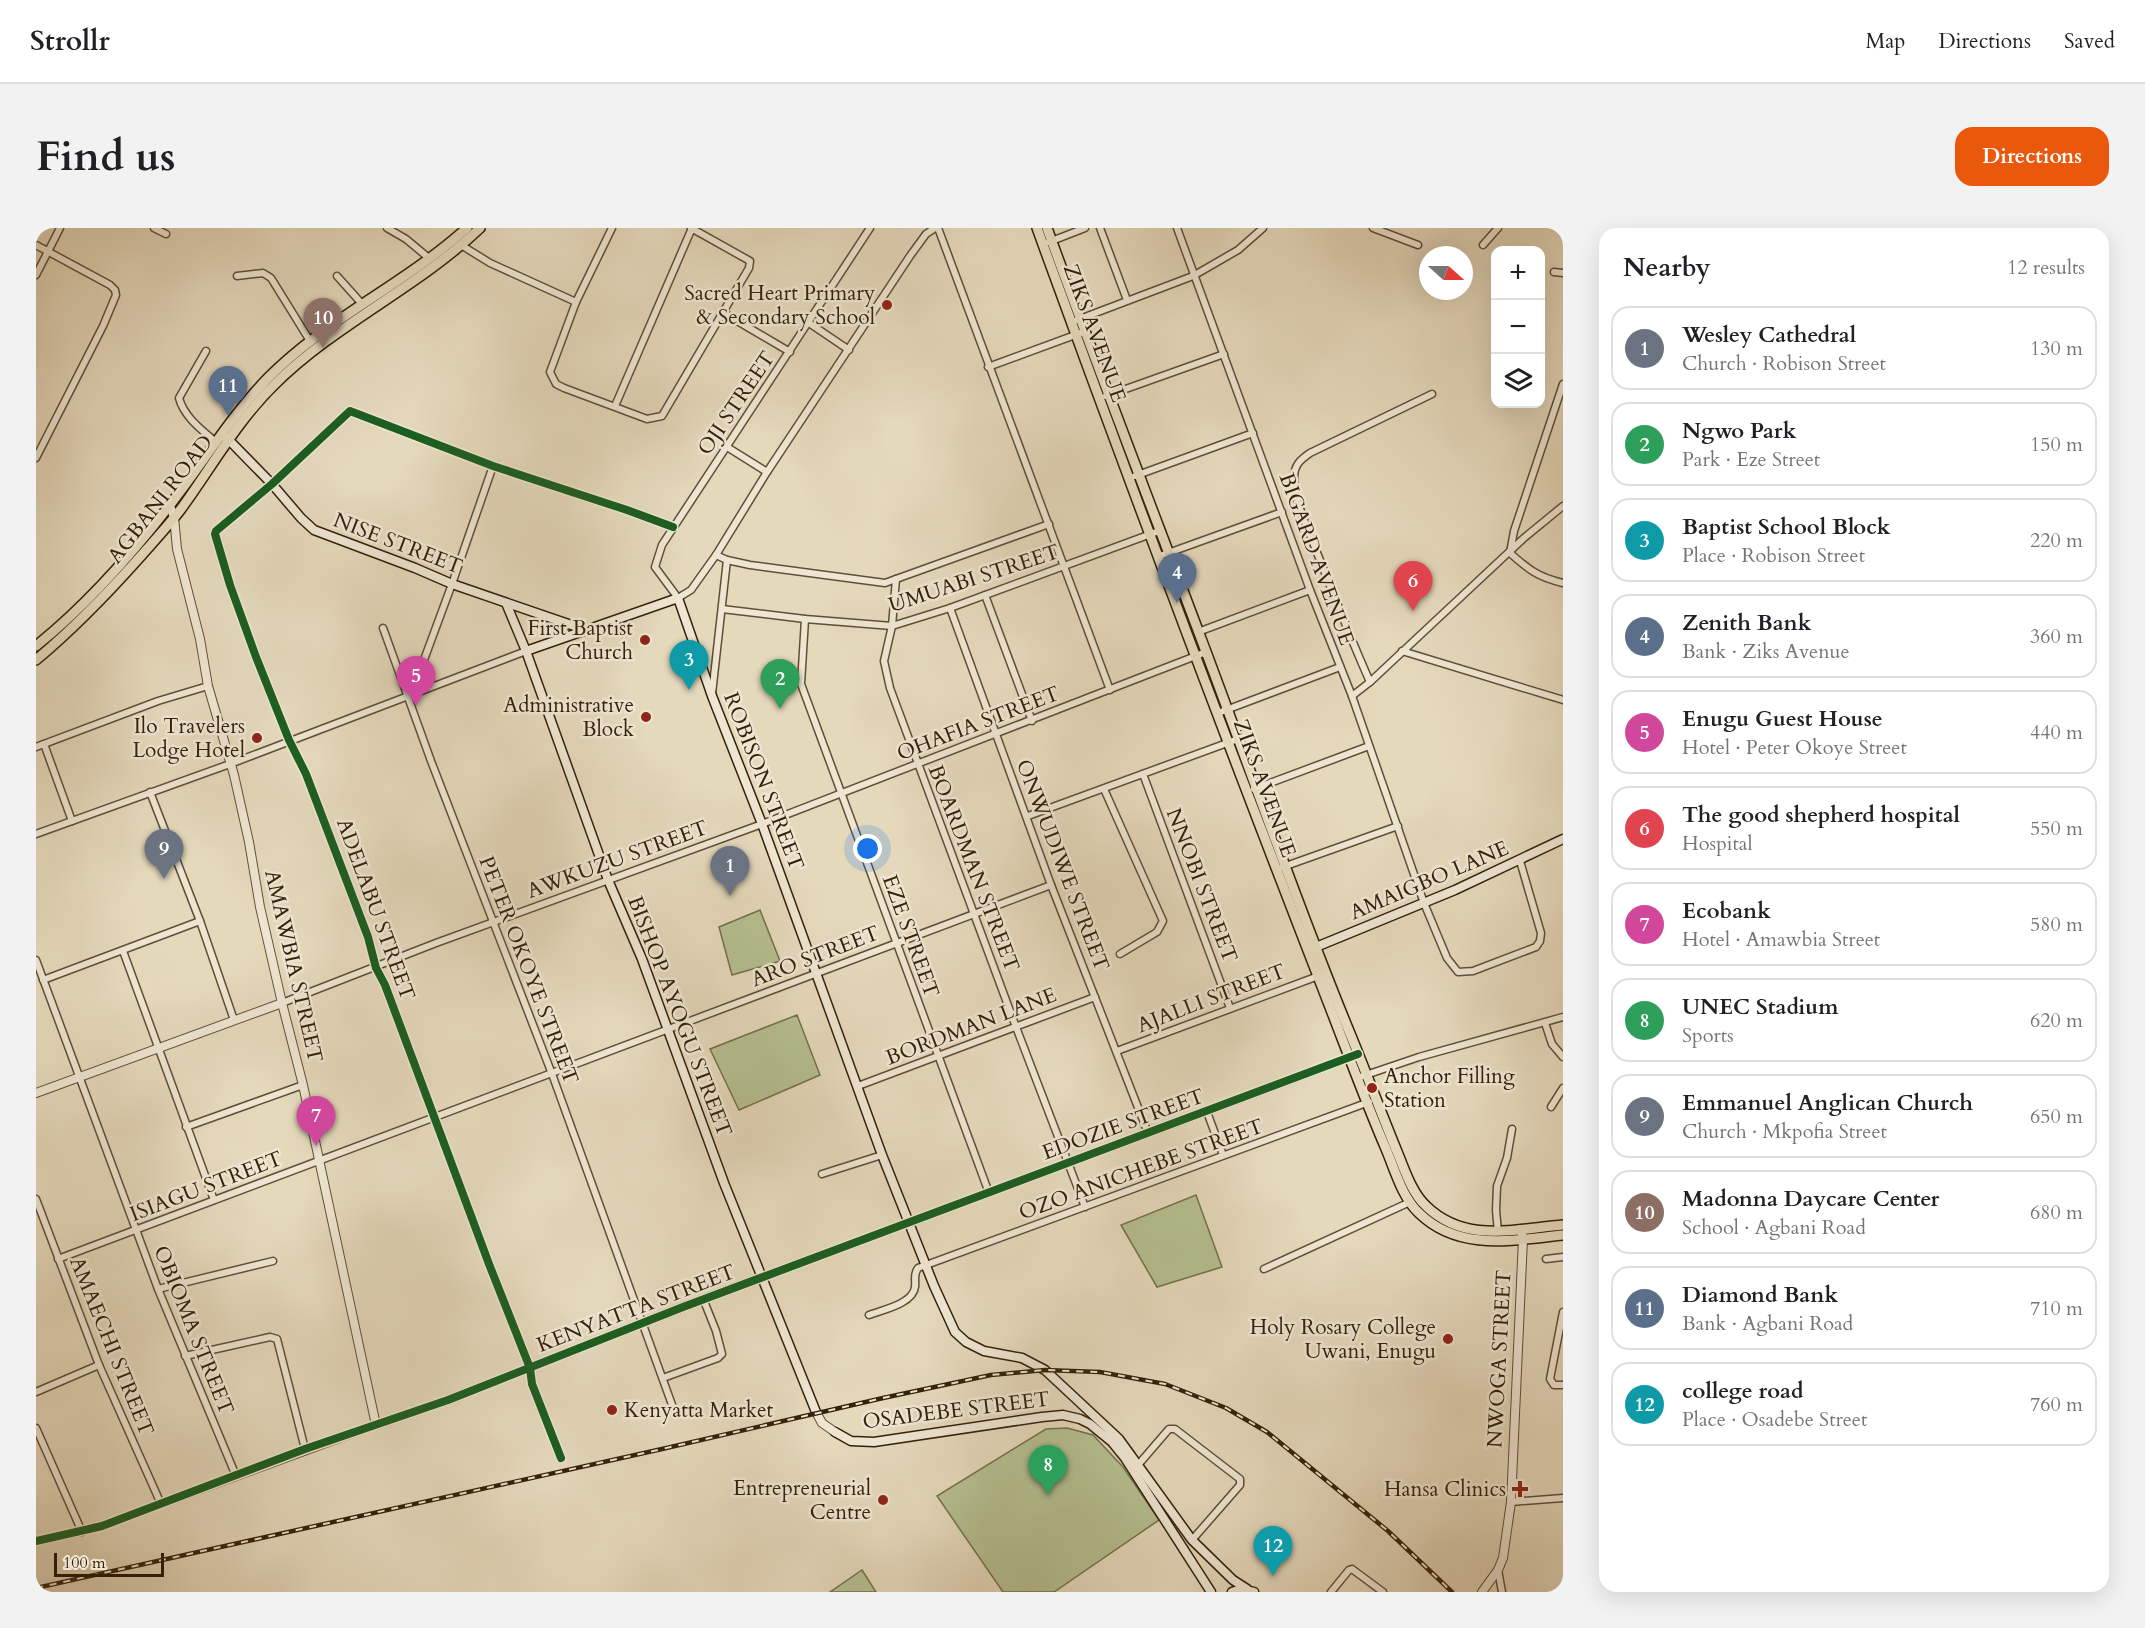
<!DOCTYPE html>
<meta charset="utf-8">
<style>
body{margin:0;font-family:Cardo,serif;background:#f2f2f2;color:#202124}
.controls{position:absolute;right:18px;top:18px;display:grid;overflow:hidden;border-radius:12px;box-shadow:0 6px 24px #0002}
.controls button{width:54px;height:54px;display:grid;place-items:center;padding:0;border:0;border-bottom:2px solid #e0e0e0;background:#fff;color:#202124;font:30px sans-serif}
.compass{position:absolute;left:1383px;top:18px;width:54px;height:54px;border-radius:50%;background:#fff;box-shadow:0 6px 24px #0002;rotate:111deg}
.scale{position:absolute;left:18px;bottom:15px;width:110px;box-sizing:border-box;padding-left:6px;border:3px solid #342108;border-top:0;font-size:16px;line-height:21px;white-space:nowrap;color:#342108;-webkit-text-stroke:4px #eee6d3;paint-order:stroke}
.you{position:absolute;left:832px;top:621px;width:21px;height:21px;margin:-15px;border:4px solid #fff;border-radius:50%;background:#1a73e8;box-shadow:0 0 0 9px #1a73e833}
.badge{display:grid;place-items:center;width:39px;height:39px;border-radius:50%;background:#ea580c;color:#fff;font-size:20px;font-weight:700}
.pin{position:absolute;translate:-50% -50px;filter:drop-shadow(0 2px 3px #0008)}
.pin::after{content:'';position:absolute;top:32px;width:21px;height:18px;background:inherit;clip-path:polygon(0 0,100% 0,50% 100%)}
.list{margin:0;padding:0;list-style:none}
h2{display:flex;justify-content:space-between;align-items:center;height:78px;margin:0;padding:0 24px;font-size:26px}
h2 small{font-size:20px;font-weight:400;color:#757577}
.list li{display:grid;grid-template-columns:39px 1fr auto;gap:18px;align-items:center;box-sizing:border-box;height:84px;margin:0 12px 12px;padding:0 12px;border:2px solid #e0e0e0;border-radius:18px}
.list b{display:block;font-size:22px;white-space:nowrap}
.list p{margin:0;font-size:20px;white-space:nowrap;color:#757577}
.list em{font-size:20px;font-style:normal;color:#757577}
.icon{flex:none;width:33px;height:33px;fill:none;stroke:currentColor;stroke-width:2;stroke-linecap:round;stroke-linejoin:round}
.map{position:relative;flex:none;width:1527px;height:1364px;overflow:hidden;border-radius:18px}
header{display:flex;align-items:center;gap:36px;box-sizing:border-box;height:84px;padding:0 30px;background:#fff;border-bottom:2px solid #e0e0e0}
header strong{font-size:28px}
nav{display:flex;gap:33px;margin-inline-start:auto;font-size:21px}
.intro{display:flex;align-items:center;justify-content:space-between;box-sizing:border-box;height:144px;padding:0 36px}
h1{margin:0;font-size:42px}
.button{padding:15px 27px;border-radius:18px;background:#ea580c;color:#fff;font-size:21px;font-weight:700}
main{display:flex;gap:36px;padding:0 36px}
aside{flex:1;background:#fff;border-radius:18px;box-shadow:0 6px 24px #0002}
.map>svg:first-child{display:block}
.green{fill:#b5bf90;stroke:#74704c;stroke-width:1.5}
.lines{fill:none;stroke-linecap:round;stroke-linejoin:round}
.minor-casing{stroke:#604f35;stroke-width:9}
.tertiary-casing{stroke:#604f35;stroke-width:10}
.secondary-casing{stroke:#342108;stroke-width:11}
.primary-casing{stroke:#342108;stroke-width:12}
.minor{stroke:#eee6d3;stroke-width:6}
.tertiary{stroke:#eee6d3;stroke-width:8}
.secondary{stroke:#eee6d3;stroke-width:8}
.primary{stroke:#e5d9bc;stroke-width:9}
.rail-casing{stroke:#342108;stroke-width:4.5}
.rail{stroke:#eee6d3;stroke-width:2;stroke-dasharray:7;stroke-linecap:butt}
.cycleway-casing{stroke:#eee6d3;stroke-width:11}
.cycleway{stroke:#1b5e20;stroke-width:8}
.poi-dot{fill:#8f2418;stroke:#eee6d3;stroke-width:2}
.labels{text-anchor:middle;stroke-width:5;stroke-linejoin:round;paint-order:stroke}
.poi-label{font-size:21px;fill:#342108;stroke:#eee6d3;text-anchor:end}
.street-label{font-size:21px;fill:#342108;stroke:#eee6d3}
</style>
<header>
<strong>Strollr</strong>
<nav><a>Map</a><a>Directions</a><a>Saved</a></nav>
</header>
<div class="intro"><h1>Find us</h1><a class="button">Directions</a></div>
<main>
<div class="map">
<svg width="1527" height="1364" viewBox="0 0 1527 1364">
<rect width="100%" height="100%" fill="#e5d9bc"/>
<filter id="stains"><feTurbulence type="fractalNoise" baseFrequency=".00333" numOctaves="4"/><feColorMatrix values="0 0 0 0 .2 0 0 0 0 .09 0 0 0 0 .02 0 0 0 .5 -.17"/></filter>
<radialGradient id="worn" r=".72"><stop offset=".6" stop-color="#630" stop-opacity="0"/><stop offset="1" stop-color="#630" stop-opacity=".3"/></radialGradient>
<g class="green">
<path d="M724,682L744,733L696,747L683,699Z"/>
<path d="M761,787L784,847L703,882L674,821Z"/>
<path d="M1160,967L1186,1039L1121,1059L1085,997Z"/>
<path d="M1031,1200L1057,1207L1087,1239L1123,1292L1018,1364H967L901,1268L1010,1201Z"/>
<path d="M826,1342L840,1364H794Z"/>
</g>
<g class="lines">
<defs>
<g id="minor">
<path d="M118,0L130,6"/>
<path d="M351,0L370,11L394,31"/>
<path d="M576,0L540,74L514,144L520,156L528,160L611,191L626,188L713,40L714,33L655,0"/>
<path d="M834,0L626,317L619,339L642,370L655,362L680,327L731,244L874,28L890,6L899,0"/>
<path d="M902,0L1074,462"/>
<path d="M1064,0L1091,72"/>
<path d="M1141,0L1274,362L1316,468L1388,675L1411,730L1422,744L1437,743L1500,719L1504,713L1505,705L1484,633"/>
<path d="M1337,0L1382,17"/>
<path d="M1013,14L1049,0"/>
<path d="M0,17L74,57L79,62L80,67L67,98L0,230"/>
<path d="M425,17L454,35L540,74"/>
<path d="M1447,17L1462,0"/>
<path d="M1518,44L1527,45"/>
<path d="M0,47L24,0"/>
<path d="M201,48L227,45L235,50L274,113"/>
<path d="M301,48L327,77"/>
<path d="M686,84L754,124"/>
<path d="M1041,92L1157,48L1202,22L1227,0"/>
<path d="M773,95L813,122"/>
<path d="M170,123L143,170C148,189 166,202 181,215"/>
<path d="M952,139L1050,103"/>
<path d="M1527,156L1478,303L1474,325C1493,342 1502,349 1527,355"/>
<path d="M1070,168L1188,126"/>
<path d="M579,178L656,0"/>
<path d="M691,219L731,244"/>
<path d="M1099,248L1217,205"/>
<path d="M680,327L691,332L714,337L849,355L1013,296"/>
<path d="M1121,329L1246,284"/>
<path d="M860,351L856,398L848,433L854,460L980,799L1049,979"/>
<path d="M949,367L996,493"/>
<path d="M914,380L1015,657L1112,905"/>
<path d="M686,381L769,391L856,398L914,380L1123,303"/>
<path d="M769,391L765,456L953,965"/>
<path d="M347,400L395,533L516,846L639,1185"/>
<path d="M1162,404L1274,362"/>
<path d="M1366,423L1527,472"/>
<path d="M1334,454L1488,310L1527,278"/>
<path d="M676,466L691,332"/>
<path d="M375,467L416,356L457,238"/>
<path d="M1316,468L1334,454C1313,407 1295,360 1276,312C1269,293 1258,271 1258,251C1258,237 1264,232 1274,225L1396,166"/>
<path d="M1182,485L1304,439"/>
<path d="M8,516L36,593"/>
<path d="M0,519L122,473L172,458"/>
<path d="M1107,546L1194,780"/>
<path d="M1068,561L1127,693L1121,704L1084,726"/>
<path d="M1218,561L1333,518"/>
<path d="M114,564L164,693L198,792"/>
<path d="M992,588L1202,511"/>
<path d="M0,606L194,536L490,423"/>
<path d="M1247,639L1362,598"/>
<path d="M87,723L178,972"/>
<path d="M0,732L122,1061L200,1248"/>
<path d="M7,752L164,693"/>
<path d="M246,775L400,715L726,596L1170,424"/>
<path d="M1509,795L1516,816L1527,829"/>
<path d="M1081,823L1285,747"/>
<path d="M1321,850L1383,829L1527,789"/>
<path d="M822,858L1059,769"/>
<path d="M1515,879L1527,860"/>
<path d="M1171,884L1187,927"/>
<path d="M150,899L267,857"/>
<path d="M786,946L846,927"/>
<path d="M0,971L63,1137L125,1276"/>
<path d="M1462,1004L1460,982L1461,958L1471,930L1476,901"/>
<path d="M22,1031L1015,657"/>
<path d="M1510,1031L1527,1029"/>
<path d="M1228,1041L1374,974"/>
<path d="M122,1061L237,1033"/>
<path d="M1527,1084L1514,1151L1518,1157H1527"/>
<path d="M833,1087C846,1082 877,1076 879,1059C880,1051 877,1047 882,1040L1333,874"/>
<path d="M149,1128L234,1109L241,1111L269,1221"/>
<path d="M627,1150L682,1130L686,1126L680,1103L668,1073"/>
<path d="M0,1164L63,1137"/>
<path d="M0,1200L46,1304"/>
<path d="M525,1230L496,1156L494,1140L453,1036L349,757L340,740L332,709L270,546L253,512L220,429L194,357L179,306L180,303L236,256L314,183L457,238L591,282L637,299"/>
<path d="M1102,1237L1133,1201H1139L1204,1251V1257L1156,1312"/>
<path d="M1475,1274L1527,1270"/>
<path d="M0,1313L66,1298L340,1197"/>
<path d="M1462,1342L1466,1364"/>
<path d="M1295,1364L1313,1342L1316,1341L1347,1364"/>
</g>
<g id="tertiary">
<path d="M134,278L138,289L141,321L164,411L172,458L198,547L213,614L224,679L246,775L267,857L340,1197L412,1172L647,1079L1317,828"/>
<path d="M0,865L246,775"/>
<path d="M780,1184L786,1195L799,1204"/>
<path d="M1446,1364L1462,1342L1467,1330L1475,1274L1487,1011L1485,1001"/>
</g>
<g id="secondary">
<path d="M189,208L236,256L265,290L278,302L379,340L416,356L550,402"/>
<path d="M470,375L490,423L572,652L606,731L688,955L780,1184"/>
<path d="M490,423L642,370L676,468L726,596L846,927L898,1058L919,1104L930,1114L948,1123L986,1130L1009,1142L1083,1211L1156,1312L1197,1352L1211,1361"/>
<path d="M1280,719L1419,662L1527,611"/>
<path d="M799,1204L815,1213L838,1214L1006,1189L1027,1187L1044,1191L1054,1196L1076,1214L1089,1230L1175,1364"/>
<path d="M1196,1364L1205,1361L1218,1364"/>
</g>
<g id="primary">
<path d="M1001,0C1095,259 1192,517 1292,774C1311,823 1329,872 1350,921C1359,942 1366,969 1383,985C1423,1024 1477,1012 1527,1007"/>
<path d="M1011,0C1060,135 1112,270 1163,405C1213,537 1259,672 1313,803C1330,844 1345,885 1362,926C1369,943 1376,965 1390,978C1429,1016 1479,1001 1527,997"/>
<path d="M0,418C50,378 101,320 140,269C170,230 197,186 232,150C290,91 369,56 431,0"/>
<path d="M0,432C37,401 71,366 103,330C117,314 132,298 145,281C175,240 201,193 238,157C299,96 381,60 444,0"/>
</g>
</defs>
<use href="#minor" class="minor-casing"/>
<use href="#tertiary" class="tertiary-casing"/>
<use href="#secondary" class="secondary-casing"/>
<use href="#primary" class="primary-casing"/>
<use href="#minor" class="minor"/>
<use href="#tertiary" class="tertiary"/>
<use href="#secondary" class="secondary"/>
<use href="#primary" class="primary"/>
<defs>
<path id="rail" d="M0,1360L626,1221L847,1170L955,1147L1009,1142L1064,1144L1129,1156L1190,1180L1231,1204L1352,1303L1416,1364"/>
</defs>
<use href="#rail" class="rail-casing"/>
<use href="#rail" class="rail"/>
<defs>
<g id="cycleway">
<path d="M525,1230L496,1156L494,1140L453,1036L349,757L340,740L332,709L270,546L253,512L220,429L194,357L179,306L180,303L236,256L314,183L457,238L591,282L637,299"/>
<path d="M0,1313L66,1298L269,1221L412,1172L647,1079L1322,826"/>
</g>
</defs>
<use href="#cycleway" class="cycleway-casing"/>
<use href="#cycleway" class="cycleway"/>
</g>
<g class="poi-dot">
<circle cx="851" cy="77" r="6"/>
<circle cx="609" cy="412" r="6"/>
<circle cx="610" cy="489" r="6"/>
<circle cx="221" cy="510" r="6"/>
<circle cx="1336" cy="860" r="6"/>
<circle cx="1412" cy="1111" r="6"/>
<circle cx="576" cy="1182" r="6"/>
<path d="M1481 1252h6v6h6v6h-6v6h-6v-6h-6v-6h6z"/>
<circle cx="847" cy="1272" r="6"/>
</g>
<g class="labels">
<g class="poi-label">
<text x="839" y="72">Sacred Heart Primary<tspan x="839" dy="24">&amp; Secondary School</tspan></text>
<text x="597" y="407">First Baptist<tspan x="597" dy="24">Church</tspan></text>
<text x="598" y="484">Administrative<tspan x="598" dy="24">Block</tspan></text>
<text x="209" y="505">Ilo Travelers<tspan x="209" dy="24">Lodge Hotel</tspan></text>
<text x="1348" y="855" text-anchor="start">Anchor Filling<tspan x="1348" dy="24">Station</tspan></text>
<text x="1400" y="1106">Holy Rosary College<tspan x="1400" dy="24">Uwani, Enugu</tspan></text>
<text x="588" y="1189" text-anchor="start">Kenyatta Market</text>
<text x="835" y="1267">Entrepreneurial<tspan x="835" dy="24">Centre</tspan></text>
<text x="1470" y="1268">Hansa Clinics</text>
</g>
<g class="street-label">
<text transform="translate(1059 105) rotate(70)" y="7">ZIKS AVENUE</text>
<text transform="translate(700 175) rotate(-56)" y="7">OJI STREET</text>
<text transform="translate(124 271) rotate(-52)" y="7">AGBANI ROAD</text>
<text transform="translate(362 315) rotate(21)" y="7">NISE STREET</text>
<text transform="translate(1281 331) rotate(70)" y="7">BIGARD AVENUE</text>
<text transform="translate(938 350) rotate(-18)" y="7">UMUABI STREET</text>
<text transform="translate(942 495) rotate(-21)" y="7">OHAFIA STREET</text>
<text transform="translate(728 553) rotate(69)" y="7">ROBISON STREET</text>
<text transform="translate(1229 560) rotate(70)" y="7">ZIKS AVENUE</text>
<text transform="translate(581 631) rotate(-20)" y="7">AWKUZU STREET</text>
<text transform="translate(1027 637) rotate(69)" y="7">ONWUDIWE STREET</text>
<text transform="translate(938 640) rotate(69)" y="7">BOARDMAN STREET</text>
<text transform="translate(1393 652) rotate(-23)" y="7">AMAIGBO LANE</text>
<text transform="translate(1166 657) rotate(69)" y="7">NNOBI STREET</text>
<text transform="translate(340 681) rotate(70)" y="7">ADELABU STREET</text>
<text transform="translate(875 708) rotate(70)" y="7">EZE STREET</text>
<text transform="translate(779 728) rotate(-21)" y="7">ARO STREET</text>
<text transform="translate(258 738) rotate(77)" y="7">AMAWBIA STREET</text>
<text transform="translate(493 742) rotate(69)" y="7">PETER OKOYE STREET</text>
<text transform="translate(1175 770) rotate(-21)" y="7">AJALLI STREET</text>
<text transform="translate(644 788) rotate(69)" y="7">BISHOP AYOGU STREET</text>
<text transform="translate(935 798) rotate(-21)" y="7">BORDMAN LANE</text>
<text transform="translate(1087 896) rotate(-20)" y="7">EDOZIE STREET</text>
<text transform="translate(1105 941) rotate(-20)" y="7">OZO ANICHEBE STREET</text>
<text transform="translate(170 958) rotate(-21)" y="7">ISIAGU STREET</text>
<text transform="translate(600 1080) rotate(-21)" y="7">KENYATTA STREET</text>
<text transform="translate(158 1102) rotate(68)" y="7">OBIOMA STREET</text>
<text transform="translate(76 1118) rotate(68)" y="7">AMAECHI STREET</text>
<text transform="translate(1463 1131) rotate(-87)" y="7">NWOGA STREET</text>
<text transform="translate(920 1182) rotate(-7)" y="7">OSADEBE STREET</text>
</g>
</g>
<rect width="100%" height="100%" filter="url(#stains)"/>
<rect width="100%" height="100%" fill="url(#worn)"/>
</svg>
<div class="controls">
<button>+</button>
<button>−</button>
<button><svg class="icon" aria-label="layers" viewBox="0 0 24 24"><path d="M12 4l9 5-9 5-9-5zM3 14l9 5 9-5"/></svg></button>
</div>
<svg class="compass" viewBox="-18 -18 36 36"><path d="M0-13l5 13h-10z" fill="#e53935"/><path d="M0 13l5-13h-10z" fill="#757577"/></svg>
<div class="scale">100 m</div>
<div class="you"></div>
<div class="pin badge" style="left:694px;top:668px;background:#6b7280">1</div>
<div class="pin badge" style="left:744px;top:481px;background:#2e9e5b">2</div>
<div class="pin badge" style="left:653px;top:462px;background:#0f9aa8">3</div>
<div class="pin badge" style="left:1141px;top:375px;background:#5c6f8a">4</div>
<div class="pin badge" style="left:380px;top:478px;background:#d1479c">5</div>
<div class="pin badge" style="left:1377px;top:383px;background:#e0444e">6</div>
<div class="pin badge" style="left:280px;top:918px;background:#d1479c">7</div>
<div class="pin badge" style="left:1012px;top:1267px;background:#2e9e5b">8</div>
<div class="pin badge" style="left:128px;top:651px;background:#6b7280">9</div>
<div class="pin badge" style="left:287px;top:120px;background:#8d6e63">10</div>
<div class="pin badge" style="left:192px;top:188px;background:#5c6f8a">11</div>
<div class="pin badge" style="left:1237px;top:1348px;background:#0f9aa8">12</div>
</div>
<aside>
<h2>Nearby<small>12 results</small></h2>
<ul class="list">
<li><span class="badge" style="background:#6b7280">1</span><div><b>Wesley Cathedral</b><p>Church · Robison Street</p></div><em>130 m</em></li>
<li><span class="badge" style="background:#2e9e5b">2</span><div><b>Ngwo Park</b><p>Park · Eze Street</p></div><em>150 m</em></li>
<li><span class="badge" style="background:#0f9aa8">3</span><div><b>Baptist School Block</b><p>Place · Robison Street</p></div><em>220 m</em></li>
<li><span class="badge" style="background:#5c6f8a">4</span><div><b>Zenith Bank</b><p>Bank · Ziks Avenue</p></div><em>360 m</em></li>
<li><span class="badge" style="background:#d1479c">5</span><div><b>Enugu Guest House</b><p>Hotel · Peter Okoye Street</p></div><em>440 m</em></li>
<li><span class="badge" style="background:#e0444e">6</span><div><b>The good shepherd hospital</b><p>Hospital</p></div><em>550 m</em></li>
<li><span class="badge" style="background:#d1479c">7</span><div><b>Ecobank</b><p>Hotel · Amawbia Street</p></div><em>580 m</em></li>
<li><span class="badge" style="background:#2e9e5b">8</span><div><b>UNEC Stadium</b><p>Sports</p></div><em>620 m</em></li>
<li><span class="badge" style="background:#6b7280">9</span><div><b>Emmanuel Anglican Church</b><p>Church · Mkpofia Street</p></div><em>650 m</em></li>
<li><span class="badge" style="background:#8d6e63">10</span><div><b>Madonna Daycare Center</b><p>School · Agbani Road</p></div><em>680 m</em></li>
<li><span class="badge" style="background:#5c6f8a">11</span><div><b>Diamond Bank</b><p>Bank · Agbani Road</p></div><em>710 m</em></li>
<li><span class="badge" style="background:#0f9aa8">12</span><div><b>college road</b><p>Place · Osadebe Street</p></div><em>760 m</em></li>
</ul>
</aside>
</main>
